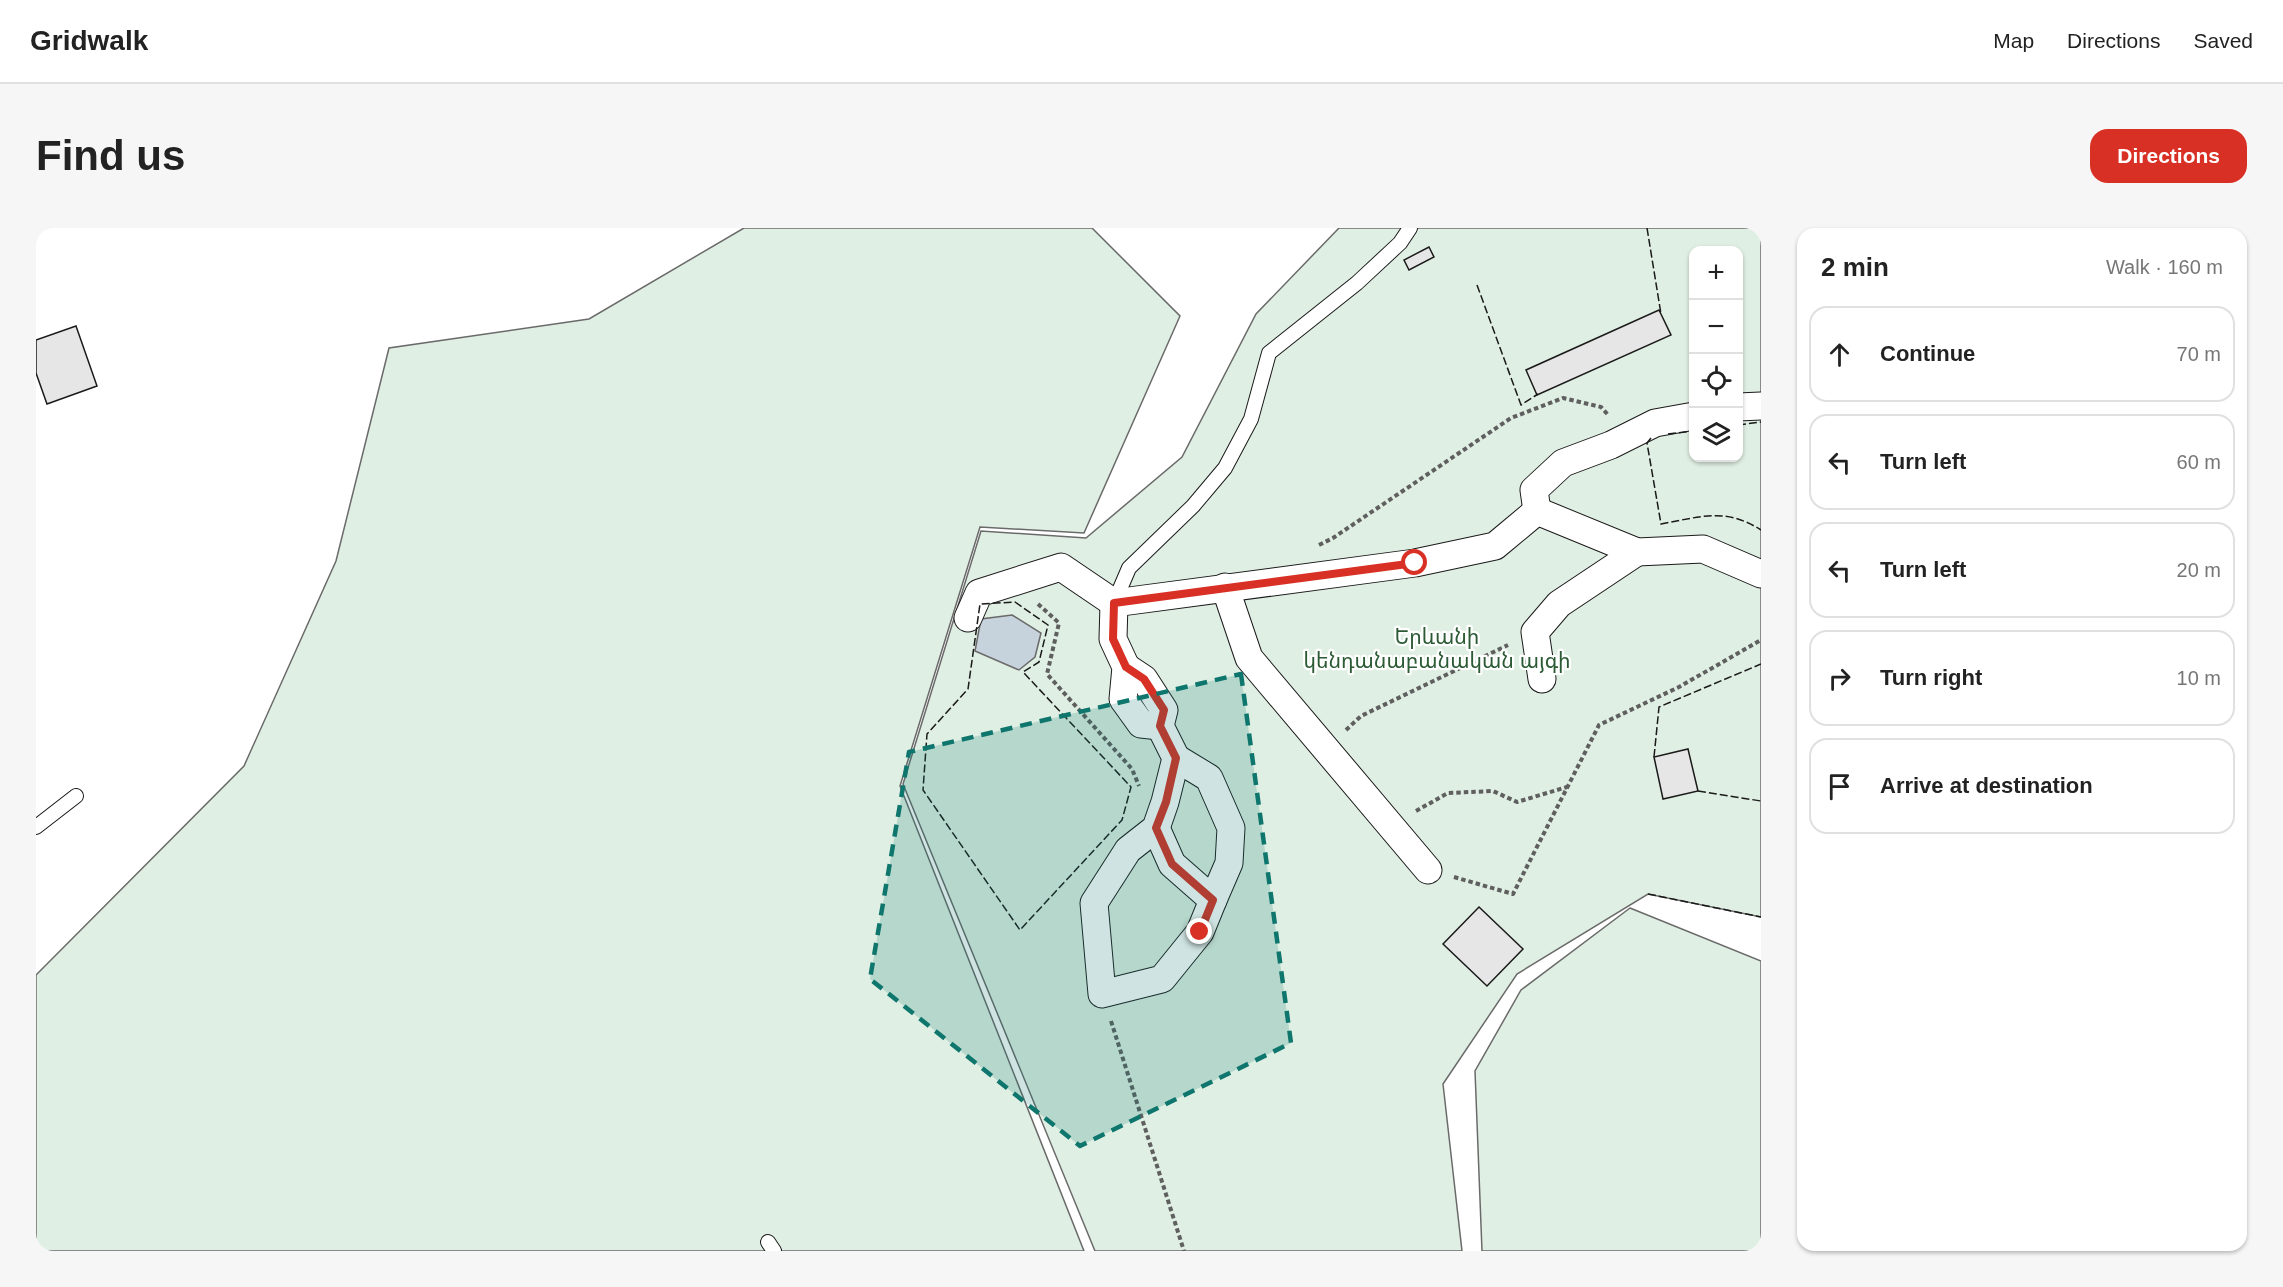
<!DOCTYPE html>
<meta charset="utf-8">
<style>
body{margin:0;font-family:Helvetica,"Noto Sans Armenian",sans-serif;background:#f6f6f6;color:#222}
.controls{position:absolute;right:18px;top:18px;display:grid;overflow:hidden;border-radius:12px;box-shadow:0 2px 4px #0004}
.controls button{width:54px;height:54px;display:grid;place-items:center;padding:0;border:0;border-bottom:2px solid #e0e0e0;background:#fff;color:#222;font:30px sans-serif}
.stop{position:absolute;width:18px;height:18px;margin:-14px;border:4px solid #d93025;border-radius:50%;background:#fff}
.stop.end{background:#d93025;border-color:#fff;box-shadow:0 2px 6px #0008}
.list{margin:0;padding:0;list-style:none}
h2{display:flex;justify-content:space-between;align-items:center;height:78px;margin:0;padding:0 24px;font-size:26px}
h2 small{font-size:20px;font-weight:400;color:#767676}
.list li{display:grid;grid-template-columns:39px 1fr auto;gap:18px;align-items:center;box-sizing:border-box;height:96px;margin:0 12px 12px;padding:0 12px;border:2px solid #e0e0e0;border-radius:18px}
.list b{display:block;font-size:22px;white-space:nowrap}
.list em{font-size:20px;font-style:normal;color:#767676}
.icon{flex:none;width:33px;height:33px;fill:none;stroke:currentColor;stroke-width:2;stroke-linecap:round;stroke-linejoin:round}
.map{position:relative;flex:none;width:1725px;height:1023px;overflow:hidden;border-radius:18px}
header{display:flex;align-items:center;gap:36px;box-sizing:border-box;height:84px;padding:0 30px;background:#fff;border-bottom:2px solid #e0e0e0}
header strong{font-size:28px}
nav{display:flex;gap:33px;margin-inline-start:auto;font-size:21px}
.intro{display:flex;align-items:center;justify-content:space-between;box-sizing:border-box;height:144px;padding:0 36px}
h1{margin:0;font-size:42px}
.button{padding:15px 27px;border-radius:18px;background:#d93025;color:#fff;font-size:21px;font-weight:700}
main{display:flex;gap:36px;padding:0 36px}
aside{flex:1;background:#fff;border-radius:18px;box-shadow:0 2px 4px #0004}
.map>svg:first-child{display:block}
.green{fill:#e0efe3;stroke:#6a6a6a;stroke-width:1.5;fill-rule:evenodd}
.water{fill:#c6d2dc;stroke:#6a6a6a;stroke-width:1.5}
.building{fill:#e6e6e6;stroke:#1a1a1a;stroke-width:1.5}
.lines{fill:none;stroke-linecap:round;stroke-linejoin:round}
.lane-casing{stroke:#1a1a1a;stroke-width:16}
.street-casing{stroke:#1a1a1a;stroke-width:29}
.path{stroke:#5f5f5f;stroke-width:4;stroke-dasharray:4.5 3;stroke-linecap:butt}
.lane{stroke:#fff;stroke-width:14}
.street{stroke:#fff;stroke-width:27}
.fence{stroke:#1a1a1a;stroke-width:1.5;stroke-dasharray:8 3;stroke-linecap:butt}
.route{stroke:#d93025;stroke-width:8}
.marked{fill:#0f766e;fill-opacity:0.2;stroke:#0f766e;stroke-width:4.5;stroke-dasharray:12 8;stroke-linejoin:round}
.labels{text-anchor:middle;stroke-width:4.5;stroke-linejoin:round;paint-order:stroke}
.park-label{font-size:21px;fill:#2b5a34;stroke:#fff}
</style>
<header>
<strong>Gridwalk</strong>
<nav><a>Map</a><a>Directions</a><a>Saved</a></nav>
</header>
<div class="intro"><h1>Find us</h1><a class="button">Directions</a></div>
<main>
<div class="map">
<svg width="1725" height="1023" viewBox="0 0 1725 1023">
<rect width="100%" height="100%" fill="#fff"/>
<g class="green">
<path d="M708,0H1056L1144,88L1048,305L944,299L864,558L1048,1023H0V747L208,538L300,333L353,120L553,91Z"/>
<path d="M1303,0H1725V689L1612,666L1481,746L1407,856L1426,1023H1059L867,556L945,303L1050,310L1146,229L1220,86ZM1658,22H1702V230H1658Z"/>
<path d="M1594,680L1725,733V1023H1446L1439,843L1485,762Z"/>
</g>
<path class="water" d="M976,387L1005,405L999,429L983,442L939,423L945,391Z"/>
<g class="building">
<path d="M1393,19L1398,29L1373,42L1368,32Z"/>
<path d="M1623,82L1635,107L1501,167L1490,142Z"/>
<path d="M40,98L61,158L11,176L0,145V112Z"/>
<path d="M1652,521L1662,563L1627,571L1618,529Z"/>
<path d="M1443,679L1487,721L1451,758L1407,716Z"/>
</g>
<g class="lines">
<defs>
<g id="lane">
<path d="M1078,375L1093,340L1157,278L1189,240L1215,191L1233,125L1321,55L1364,15L1374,0"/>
<path d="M0,599L40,568"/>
<path d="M732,1014L738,1023"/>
</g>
<g id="street">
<path d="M1702,179L1725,178"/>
<path d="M1501,283L1498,262L1527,235L1575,217L1619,195L1658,188"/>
<path d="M1189,359L1213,430L1392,642"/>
<path d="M932,390L943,365L1025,339L1078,375"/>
<path d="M1090,439L1108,451L1128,482L1124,498L1140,530L1129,574L1120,600L1092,622L1058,675L1066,766L1126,751L1164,704L1177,672"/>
<path d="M1506,451L1499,404L1523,376L1601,324"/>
<path d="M1124,498L1105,496L1087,471L1090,439L1077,411L1078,375L1379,335L1459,318L1501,283L1601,324L1667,321L1725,346"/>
<path d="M1120,600L1136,636L1177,672L1193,635L1195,600L1173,550L1140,530"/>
</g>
</defs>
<use href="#lane" class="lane-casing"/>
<use href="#street" class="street-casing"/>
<g class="path">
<path d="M1283,317L1297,310L1475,190L1527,170L1565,179L1573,188"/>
<path d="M1002,376L1023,395L1011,446L1096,541L1103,558"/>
<path d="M1310,502L1325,488L1472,417"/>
<path d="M1380,583L1412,565L1457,563L1481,574L1531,559"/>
<path d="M1418,649L1477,666L1563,497L1643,459L1725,412"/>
<path d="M1075,793L1148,1023"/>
</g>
<use href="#lane" class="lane"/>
<use href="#street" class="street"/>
<g class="fence">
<path d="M1611,0L1625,86"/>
<path d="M1441,57L1485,177L1502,166"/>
<path d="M1702,197L1725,194"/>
<path d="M1632,206L1658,203"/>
<path d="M1615,210L1611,215L1625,296C1664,289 1689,279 1725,302"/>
<path d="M979,374L1012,397L1003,434L987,444L1095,559L1086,592L984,702L887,562L891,506L932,461L944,376Z"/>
<path d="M1618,529L1623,479L1725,436"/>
<path d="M1662,563L1725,573"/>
<path d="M1612,666L1725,689"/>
</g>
</g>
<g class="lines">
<path class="route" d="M1164,704L1177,672L1136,636L1120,600L1130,574L1140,530L1124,498L1128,482L1108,451L1090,439L1077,411L1078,375L1379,335"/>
</g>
<path class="marked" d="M1205,446L1255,815L1044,918L834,751L873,524Z"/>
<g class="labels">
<g class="park-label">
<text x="1401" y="416">Երևանի<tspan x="1401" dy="24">կենդանաբանական այգի</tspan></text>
</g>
</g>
</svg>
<div class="controls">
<button>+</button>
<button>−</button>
<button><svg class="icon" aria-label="locate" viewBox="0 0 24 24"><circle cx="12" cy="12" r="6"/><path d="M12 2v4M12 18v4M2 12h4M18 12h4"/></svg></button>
<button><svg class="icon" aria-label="layers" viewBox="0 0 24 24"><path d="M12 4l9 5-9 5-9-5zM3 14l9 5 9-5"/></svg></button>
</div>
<div class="stop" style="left:1379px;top:335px"></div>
<div class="stop end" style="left:1164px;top:704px"></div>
</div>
<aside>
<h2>2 min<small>Walk · 160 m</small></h2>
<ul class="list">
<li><svg class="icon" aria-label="ahead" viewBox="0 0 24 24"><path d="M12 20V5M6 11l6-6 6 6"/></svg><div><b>Continue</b></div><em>70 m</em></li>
<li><svg class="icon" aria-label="left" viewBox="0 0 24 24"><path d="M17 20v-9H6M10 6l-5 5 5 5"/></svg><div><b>Turn left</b></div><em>60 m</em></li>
<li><svg class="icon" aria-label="left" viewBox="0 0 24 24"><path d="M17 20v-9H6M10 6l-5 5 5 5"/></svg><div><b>Turn left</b></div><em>20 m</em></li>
<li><svg class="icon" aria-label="right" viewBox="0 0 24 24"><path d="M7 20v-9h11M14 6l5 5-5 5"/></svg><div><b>Turn right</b></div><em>10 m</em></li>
<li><svg class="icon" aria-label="arrive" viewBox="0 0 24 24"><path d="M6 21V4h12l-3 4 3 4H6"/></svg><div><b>Arrive at destination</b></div></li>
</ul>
</aside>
</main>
